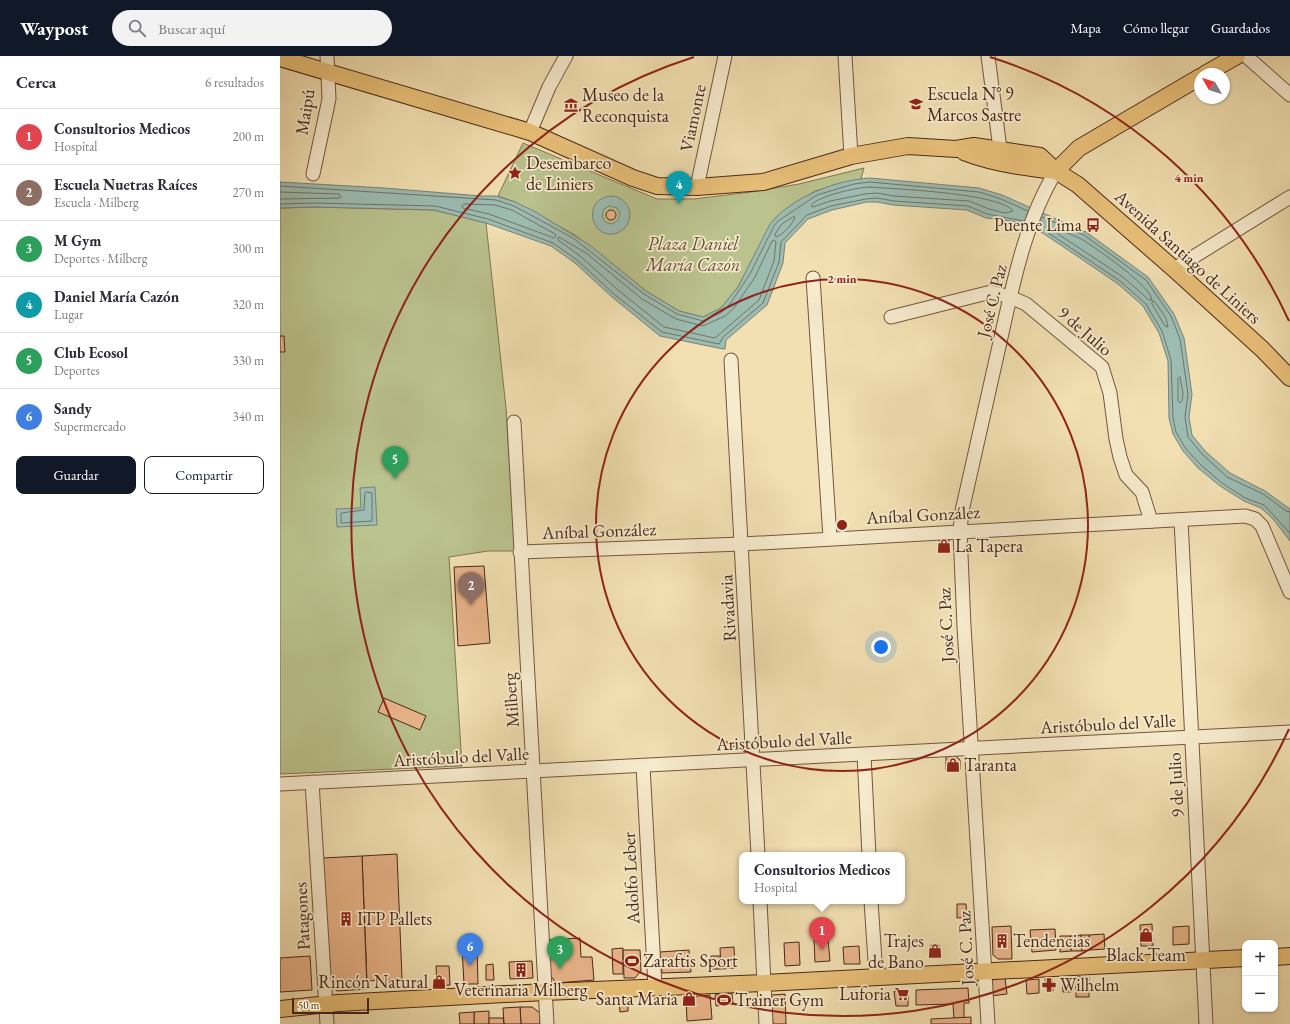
<!DOCTYPE html>
<html lang="es">
<meta charset="utf-8">
<style>
body{margin:0;font-family:"EB Garamond",serif;background:#f2f2f3;color:#2b2b33}
.controls{position:absolute;right:12px;bottom:12px;display:grid;overflow:hidden;border-radius:8px;box-shadow:0 1px 3px #0004}
.controls button{width:36px;height:36px;display:grid;place-items:center;padding:0;border:0;border-bottom:1px solid #e1e1e2;background:#fff;color:#2b2b33;font:20px sans-serif}
.compass{position:absolute;left:914px;top:12px;width:36px;height:36px;border-radius:50%;background:#fff;box-shadow:0 1px 3px #0004;rotate:309deg}
.scale{position:absolute;left:12px;bottom:10px;width:77px;box-sizing:border-box;padding-left:4px;border:2px solid #492819;border-top:0;font-size:11px;line-height:14px;white-space:nowrap;color:#492819;-webkit-text-stroke:3px #f7ebcd;paint-order:stroke}
.you{position:absolute;left:601px;top:591px;width:14px;height:14px;margin:-10px;border:3px solid #fff;border-radius:50%;background:#1a73e8;box-shadow:0 0 0 6px #1a73e833}
.badge{display:grid;place-items:center;width:26px;height:26px;border-radius:50%;background:#111827;color:#fff;font-size:13px;font-weight:700}
.pin{position:absolute;translate:-50% -33px;filter:drop-shadow(0 1px 2px #0008)}
.pin::after{content:'';position:absolute;top:21px;width:14px;height:12px;background:inherit;clip-path:polygon(0 0,100% 0,50% 100%)}
.popup{position:absolute;left:459px;top:796px;width:166px;height:52px;box-sizing:border-box;display:grid;place-content:center;border-radius:8px;background:#fff;filter:drop-shadow(0 1px 3px #0005);font-size:13px;white-space:nowrap;color:#7c7c81}
.popup b{font-size:15px;color:#2b2b33}
.popup::after{content:'';position:absolute;left:50%;top:100%;margin-left:-8px;border:8px solid transparent;border-top-color:#fff}
.list{margin:0;padding:0;list-style:none}
h2{display:flex;justify-content:space-between;align-items:center;height:52px;margin:0;padding:0 16px;font-size:17px}
h2 small{font-size:13px;font-weight:400;color:#7c7c81}
.list li{display:grid;grid-template-columns:26px 1fr auto;gap:12px;align-items:center;box-sizing:border-box;height:56px;padding:0 16px;border-top:1px solid #e1e1e2}
.list b{display:block;font-size:15px;white-space:nowrap}
.list p{margin:0;font-size:13px;white-space:nowrap;color:#7c7c81}
.list em{font-size:13px;font-style:normal;color:#7c7c81}
.actions{display:flex;gap:8px;padding:12px 16px}
.actions a{flex:1;padding:9px 0;border:1px solid #111827;border-radius:8px;text-align:center;font-size:14px;color:#111827}
.actions .main{background:#111827;color:#fff}
.icon{flex:none;width:22px;height:22px;fill:none;stroke:currentColor;stroke-width:2;stroke-linecap:round;stroke-linejoin:round}
.map{position:relative;flex:none;width:1010px;height:968px;overflow:hidden}
header{display:flex;align-items:center;gap:24px;box-sizing:border-box;height:56px;padding:0 20px;background:#111827;color:#fff}
header strong{font-size:19px}
nav{display:flex;gap:22px;margin-inline-start:auto;font-size:14px}
.search{width:280px;height:36px;background:#f2f2f3;display:flex;align-items:center;gap:10px;box-sizing:border-box;padding:0 14px;border-radius:22px;color:#7c7c81;font-size:15px}
main{display:flex}
aside{flex:1;background:#fff}
.map>svg:first-child{display:block}
.green{fill:#bac28d;stroke:#827553}
.water{fill:#9cbcb2;stroke:#7b8175;fill-rule:evenodd}
.lines{fill:none;stroke-linecap:round;stroke-linejoin:round}
.shore{stroke:#727266;stroke-width:1}
.building{fill:#e8b489;stroke:#492819}
.minor-casing{stroke:#73563f;stroke-width:15}
.major-casing{stroke:#492819;stroke-width:18}
.minor{stroke:#f7ebcd;stroke-width:13}
.major{stroke:#e9c079;stroke-width:16}
.ring{fill:none;stroke:#8f2418;stroke-width:2}
.labels{text-anchor:middle;stroke-width:3.5;stroke-linejoin:round;paint-order:stroke}
.poi-label{font-size:18px;fill:#492819;stroke:#f7ebcd;text-anchor:start}
.street-label{font-size:18px;fill:#492819;stroke:#f7ebcd}
.park-label{font-size:18px;font-style:italic;fill:#654e36;stroke:#f7ebcd}
.centre{fill:#8f2418;stroke:#f7ebcd;stroke-width:2}
.ring-label{font-size:12px;text-anchor:middle;font-weight:bold;fill:#8f2418;stroke:#f7ebcd;stroke-width:3.5;stroke-linejoin:round;paint-order:stroke}
</style>
<header>
<strong>Waypost</strong>
<div class="search"><svg class="icon" aria-label="search" viewBox="0 0 24 24"><circle cx="10" cy="10" r="6"/><path d="M15 15l6 6"/></svg>Buscar aquí</div>
<nav><a>Mapa</a><a>Cómo llegar</a><a>Guardados</a></nav>
</header>
<main>
<aside>
<h2>Cerca<small>6 resultados</small></h2>
<ul class="list">
<li><span class="badge" style="background:#e0444e">1</span><div><b>Consultorios Medicos</b><p>Hospital</p></div><em>200 m</em></li>
<li><span class="badge" style="background:#8d6e63">2</span><div><b>Escuela Nuetras Raíces</b><p>Escuela · Milberg</p></div><em>270 m</em></li>
<li><span class="badge" style="background:#2e9e5b">3</span><div><b>M Gym</b><p>Deportes · Milberg</p></div><em>300 m</em></li>
<li><span class="badge" style="background:#0f9aa8">4</span><div><b>Daniel María Cazón</b><p>Lugar</p></div><em>320 m</em></li>
<li><span class="badge" style="background:#2e9e5b">5</span><div><b>Club Ecosol</b><p>Deportes</p></div><em>330 m</em></li>
<li><span class="badge" style="background:#3f7fe0">6</span><div><b>Sandy</b><p>Supermercado</p></div><em>340 m</em></li>
</ul>
<div class="actions"><a class="main">Guardar</a><a>Compartir</a></div>
</aside>
<div class="map">
<svg width="1010" height="968" viewBox="0 0 1010 968">
<rect width="100%" height="100%" fill="#f2e0b2"/>
<filter id="stains"><feTurbulence type="fractalNoise" baseFrequency=".005" numOctaves="4"/><feColorMatrix values="0 0 0 0 .2 0 0 0 0 .09 0 0 0 0 .02 0 0 0 .5 -.17"/></filter>
<radialGradient id="worn" r=".72"><stop offset=".6" stop-color="#630" stop-opacity="0"/><stop offset="1" stop-color="#630" stop-opacity=".3"/></radialGradient>
<g class="green">
<path d="M243,87L377,143H414L471,136L519,128L584,112L581,123L535,135L496,161L458,231L441,252L423,261L399,255L366,235L295,179L235,146L218,140Z"/>
<path d="M34,151L154,154L206,167L226,352L235,495H208L169,501L182,710L0,718V152Z"/>
</g>
<g class="water">
<path d="M590,122L699,132L722,139L806,176L868,221L894,258L904,282L912,338L909,361L912,379L925,395L950,417L985,435L1010,453V485L993,463L981,452L964,445L940,430L918,412L903,395L893,378L889,362L888,305L879,277L863,250L838,228L800,202L758,174L738,166L706,162L687,154L613,149L597,146H587L552,154L528,163L505,187L503,207L487,249L446,284L445,293H443L380,280L332,241L295,207L271,190L206,167L154,154L34,151L0,152V126L104,132L201,140H216L235,146L256,156L311,190L366,235L399,255L423,261L441,252L458,231L490,168C512,141 556,124 590,122Z"/>
<path d="M333,140C345,142 354,154 348,167C346,172 342,175 337,177C311,186 300,141 333,140ZM330,150L337,152L340,158L338,164L332,168L325,166L322,160L324,153Z"/>
<path d="M95,431L97,469L57,471L56,453L81,452L80,432Z"/>
</g>
<g class="lines">
<g class="shore">
<path d="M0,130L216,144L234,150L293,182L364,238L397,258L423,265L442,256L450,248L470,218L494,170L498,165L537,139L574,128L590,126L699,136L721,143L748,155"/>
<path d="M590,131C615,133 720,137 733,155L725,157L709,153L689,145L614,140L597,137L585,138L550,145L533,151L531,150C536,140 579,131 590,131Z"/>
<path d="M0,136L59,138L61,141L59,142L0,143"/>
<path d="M0,148L35,147L155,150L208,163L273,187L297,204L334,238L382,276L439,288L443,281L483,247L499,206L501,186L527,159L551,150L586,143L597,142L614,145L688,150L707,158L744,165"/>
<path d="M184,148L215,149L232,154L275,178L276,180L274,182L209,158L183,152L182,150Z"/>
<path d="M513,161H515C513,168 503,179 496,181L495,178L502,168Z"/>
<path d="M762,161L804,179L866,224L891,260L900,283L908,338L905,361L908,381L922,398L947,421L983,438L1006,455L1010,456"/>
<path d="M758,170L840,225L866,248L882,275L891,304L893,362L896,376L906,393L921,409L942,427L965,442L984,449L1010,477"/>
<path d="M780,174C787,177 796,180 803,184C817,193 870,229 872,244H869L843,221L778,178L777,175Z"/>
<path d="M279,181L306,197L362,243L396,263L423,270L445,260L454,252L475,221L492,185L494,184L496,186L494,205L479,244L435,282L384,271L338,234L300,200L278,184Z"/>
<path d="M873,245L875,246L886,262L888,271L885,270L872,248Z"/>
<path d="M900,321L903,338L902,345L900,347L898,345V323Z"/>
<path d="M87,436L92,437V465L61,467V457L84,454L85,437Z"/>
</g>
</g>
<g class="building">
<circle cx="331" cy="159" r="5"/>
<path d="M0,280H4L5,296H0Z"/>
<path d="M660,481H665L669,484L668,496H659Z"/>
<path d="M204,510L210,587L178,590L174,511Z"/>
<path d="M104,642L146,660L140,674L98,656Z"/>
<path d="M666,698L675,699L680,704V714H666Z"/>
<path d="M117,798L122,923L87,925L82,800Z"/>
<path d="M82,800L87,933L57,935L51,930L43,802Z"/>
<path d="M677,848H686L687,861L677,862Z"/>
<path d="M872,868L873,890H861L860,869Z"/>
<path d="M731,870L732,903H718L713,899L712,871Z"/>
<path d="M909,870V888L893,889V871Z"/>
<path d="M775,873L776,894L752,896L750,874Z"/>
<path d="M824,878L825,893L810,894L809,879Z"/>
<path d="M801,879L802,895H791L790,880Z"/>
<path d="M801,879H809L810,894L802,895Z"/>
<path d="M780,880H790L791,895L780,896Z"/>
<path d="M300,882L301,901H312L314,924L276,927L270,919L268,884Z"/>
<path d="M548,883L550,905L535,906L534,884Z"/>
<path d="M519,886L520,909L505,910L504,887Z"/>
<path d="M651,889H659V902H652Z"/>
<path d="M579,890L580,908H564L563,891Z"/>
<path d="M197,891L198,928H184L182,892Z"/>
<path d="M454,891L455,912L441,913L440,892Z"/>
<path d="M343,892V918H333L332,893Z"/>
<path d="M343,894H360L361,915L355,922H344Z"/>
<path d="M409,894L411,916L382,917L380,896Z"/>
<path d="M30,900L32,934L0,936V902Z"/>
<path d="M431,900H440L441,913H431Z"/>
<path d="M252,905L253,922L230,923L229,906Z"/>
<path d="M213,908L214,924H206V909Z"/>
<path d="M156,910H169L170,929L157,930Z"/>
<path d="M792,921V936H783L782,922Z"/>
<rect x="796" y="921" width="13" height="20"/>
<path d="M725,922L727,938L710,940L709,929L714,923Z"/>
<path d="M772,922L773,935H767L765,923Z"/>
<path d="M759,923V937L747,938L746,924Z"/>
<path d="M688,932L689,947H684V962L674,963L673,948L636,949V934Z"/>
<path d="M614,935H628V950H616Z"/>
<path d="M452,937L453,948L436,950L435,939Z"/>
<path d="M505,938L506,968H493L491,939Z"/>
<path d="M430,939L432,963L407,965L406,941Z"/>
<path d="M348,945V955L340,956L339,946Z"/>
<path d="M240,951H252L260,957V968H241Z"/>
<path d="M240,951L241,968H224L223,952Z"/>
<path d="M209,955V968H194V956Z"/>
<path d="M194,956V968H180L179,957Z"/>
<path d="M691,961V968H651V963Z"/>
<path d="M209,962H223L224,968H209Z"/>
</g>
<g class="lines">
<defs>
<g id="minor">
<path d="M565,0L571,100"/>
<path d="M708,0L720,93"/>
<path d="M966,0L1010,39"/>
<path d="M250,76L269,31L286,0"/>
<path d="M33,118L49,43L47,0"/>
<path d="M417,131L445,0"/>
<path d="M894,213L1010,141"/>
<path d="M533,222L550,482"/>
<path d="M611,261L711,236L730,241L746,248L822,311L830,337L836,383L840,401L846,419L862,436L871,465"/>
<path d="M451,304L478,799"/>
<path d="M234,366L267,968"/>
<path d="M901,464L926,968"/>
<path d="M240,496L462,488L965,460L975,463L982,470L1010,536"/>
<path d="M584,699L589,799"/>
<path d="M363,710L375,931"/>
<path d="M32,726L47,968"/>
<path d="M0,728L1010,676"/>
<path d="M480,845L486,968"/>
<path d="M591,845L596,920"/>
<path d="M708,968L684,570L680,475L682,455C695,399 707,342 720,286C733,228 745,166 776,115"/>
</g>
<g id="major">
<path d="M0,2L250,76L353,122L377,130L417,131L483,126L571,100L628,90L676,93L694,90L760,100L776,115L798,129L894,213L982,293L1010,322"/>
<path d="M925,18L957,0"/>
<path d="M684,96C712,107 745,112 776,115"/>
<path d="M776,115L799,92L920,21"/>
<path d="M995,901L1010,900"/>
<path d="M0,953L58,947L265,936L484,927L965,902"/>
</g>
</defs>
<use href="#minor" class="minor-casing"/>
<use href="#major" class="major-casing"/>
<use href="#minor" class="minor"/>
<use href="#major" class="major"/>
</g>
<g class="ring">
<circle cx="562" cy="469" r="246"/>
<path d="M1009 673A491 491 0 1 1 414 1M710 1A491 491 0 0 1 1009 265"/>
</g>
<defs>
<symbol id="school-bare" viewBox="-9 -9 18 18"><path d="M0-5L7-2L0 1L-7-2ZM-4 1L0 2.5L4 1V4Q0 6-4 4Z" fill="#8f2418" stroke="#f7ebcd" stroke-width="2.5" paint-order="stroke"/></symbol>
<symbol id="museum-bare" viewBox="-9 -9 18 18"><path d="M0-6L6-3V-2H-6V-3ZM-5-1h2V3h-2ZM-1-1h2V3h-2ZM3-1h2V3H3ZM-6 4H6V6H-6Z" fill="#8f2418" stroke="#f7ebcd" stroke-width="2.5" paint-order="stroke"/></symbol>
<symbol id="sight-bare" viewBox="-9 -9 18 18"><path d="M0-6L1.8-2.2L6-1.7L2.9 1.2L3.7 5.4L0 3.3L-3.7 5.4L-2.9 1.2L-6-1.7L-1.8-2.2Z" fill="#8f2418" stroke="#f7ebcd" stroke-width="2.5" paint-order="stroke"/></symbol>
<symbol id="bus-bare" viewBox="-9 -9 18 18"><path d="M-5-6H5V4H4V6H2V4H-2V6H-4V4H-5ZM-3.5-4V0h7V-4ZM-3.5 1.2v1.5H-2V1.2ZM2 1.2v1.5H3.5V1.2Z" fill="#8f2418" stroke="#f7ebcd" stroke-width="2.5" paint-order="stroke"/></symbol>
<symbol id="shop-bare" viewBox="-9 -9 18 18"><path d="M-5-2.5h2.3a2.7 3.5 0 0 1 5.4 0H5L5.5 6h-11ZM-1.5-2.5h3a1.5 2.3 0 0 0-3 0Z" fill="#8f2418" stroke="#f7ebcd" stroke-width="2.5" paint-order="stroke"/></symbol>
<symbol id="building-bare" viewBox="-9 -9 18 18"><path d="M-4-6H4V6H1V3H-1V6H-4ZM-2.5-4.3h1.7v1.8h-1.7ZM.8-4.3h1.7v1.8H.8ZM-2.5-1h1.7V.8h-1.7ZM.8-1h1.7V.8H.8Z" fill="#8f2418" stroke="#f7ebcd" stroke-width="2.5" paint-order="stroke"/></symbol>
<symbol id="stadium-bare" viewBox="-9 -9 18 18"><path d="M0-5a6.5 5 0 1 0 0 10a6.5 5 0 1 0 0-10ZM-3.5-1.8h7v3.6h-7Z" fill="#8f2418" stroke="#f7ebcd" stroke-width="2.5" paint-order="stroke"/></symbol>
<symbol id="pharmacy-bare" viewBox="-9 -9 18 18"><path d="M-2-6h4v4h4v4h-4v4h-4v-4h-4v-4h4Z" fill="#8f2418" stroke="#f7ebcd" stroke-width="2.5" paint-order="stroke"/></symbol>
<symbol id="supermarket-bare" viewBox="-9 -9 18 18"><path d="M-6-5.5h2.5l.6 2H6L4.5 2H-2.5L-4.4-4H-6ZM-1.5 3.2a1.3 1.3 0 1 0 .1 0ZM3 3.2a1.3 1.3 0 1 0 .1 0Z" fill="#8f2418" stroke="#f7ebcd" stroke-width="2.5" paint-order="stroke"/></symbol>
</defs>
<g fill-rule="evenodd">
<use href="#school-bare" x="626" y="38" width="20" height="20"/>
<use href="#museum-bare" x="281" y="39" width="20" height="20"/>
<use href="#sight-bare" x="225" y="107" width="20" height="20"/>
<use href="#bus-bare" x="803" y="159" width="20" height="20"/>
<use href="#shop-bare" x="654" y="480" width="20" height="20"/>
<use href="#shop-bare" x="663" y="699" width="20" height="20"/>
<use href="#building-bare" x="56" y="853" width="20" height="20"/>
<use href="#shop-bare" x="856" y="869" width="20" height="20"/>
<use href="#building-bare" x="712" y="875" width="20" height="20"/>
<use href="#shop-bare" x="645" y="885" width="20" height="20"/>
<use href="#stadium-bare" x="342" y="895" width="20" height="20"/>
<use href="#building-bare" x="231" y="904" width="20" height="20"/>
<use href="#shop-bare" x="149" y="916" width="20" height="20"/>
<use href="#pharmacy-bare" x="759" y="919" width="20" height="20"/>
<use href="#supermarket-bare" x="612" y="928" width="20" height="20"/>
<use href="#shop-bare" x="399" y="933" width="20" height="20"/>
<use href="#stadium-bare" x="434" y="934" width="20" height="20"/>
</g>
<g class="labels">
<g class="poi-label">
<text x="647" y="44">Escuela N° 9<tspan x="647" dy="21">Marcos Sastre</tspan></text>
<text x="302" y="45">Museo de la<tspan x="302" dy="21">Reconquista</tspan></text>
<text x="246" y="113">Desembarco<tspan x="246" dy="21">de Liniers</tspan></text>
<text x="802" y="175" text-anchor="end">Puente Lima</text>
<text x="675" y="496">La Tapera</text>
<text x="684" y="715">Taranta</text>
<text x="77" y="869">ITP Pallets</text>
<text x="644" y="891" text-anchor="end">Trajes<tspan x="644" dy="21">de Bano</tspan></text>
<text x="733" y="891">Tendencias</text>
<text x="866" y="905" text-anchor="middle">Black Team</text>
<text x="363" y="911">Zaraftis Sport</text>
<text x="148" y="932" text-anchor="end">Rincón Natural</text>
<text x="780" y="935">Wilhelm</text>
<text x="241" y="940" text-anchor="middle">Veterinaria Milberg</text>
<text x="611" y="944" text-anchor="end">Luforia</text>
<text x="398" y="949" text-anchor="end">Santa Maria</text>
<text x="455" y="950">Trainer Gym</text>
</g>
<g class="street-label">
<text transform="translate(25 56) rotate(-81)" y="6">Maipú</text>
<text transform="translate(413 62) rotate(-78)" y="6">Viamonte</text>
<text transform="translate(908 201) rotate(42)" y="6">Avenida Santiago de Liniers</text>
<text transform="translate(712 245) rotate(-76)" y="6">José C. Paz</text>
<text transform="translate(805 275) rotate(41)" y="6">9 de Julio</text>
<text transform="translate(643 459) rotate(-3)" y="6">Aníbal González</text>
<text transform="translate(319 475) rotate(-2)" y="6">Aníbal González</text>
<text transform="translate(448 552) rotate(-93)" y="6">Rivadavia</text>
<text transform="translate(666 569) rotate(-93)" y="6">José C. Paz</text>
<text transform="translate(231 644) rotate(-94)" y="6">Milberg</text>
<text transform="translate(828 668) rotate(-3)" y="6">Aristóbulo del Valle</text>
<text transform="translate(504 685) rotate(-3)" y="6">Aristóbulo del Valle</text>
<text transform="translate(181 701) rotate(-3)" y="6">Aristóbulo del Valle</text>
<text transform="translate(896 729) rotate(-93)" y="6">9 de Julio</text>
<text transform="translate(351 822) rotate(-93)" y="6">Adolfo Leber</text>
<text transform="translate(22 860) rotate(-93)" y="6">Patagones</text>
<text transform="translate(686 892) rotate(-93)" y="6">José C. Paz</text>
</g>
<g class="park-label">
<text x="413" y="194">Plaza Daniel<tspan x="413" dy="21">María Cazón</tspan></text>
</g>
</g>
<circle cx="562" cy="469" r="6" class="centre"/>
<g class="ring-label">
<text x="909" y="126">4 min</text>
<text x="562" y="227">2 min</text>
</g>
<rect width="100%" height="100%" filter="url(#stains)"/>
<rect width="100%" height="100%" fill="url(#worn)"/>
</svg>
<div class="controls">
<button>+</button>
<button>−</button>
</div>
<svg class="compass" viewBox="-18 -18 36 36"><path d="M0-13l5 13h-10z" fill="#e53935"/><path d="M0 13l5-13h-10z" fill="#7c7c81"/></svg>
<div class="scale">50 m</div>
<div class="you"></div>
<div class="pin badge" style="left:542px;top:894px;background:#e0444e">1</div>
<div class="popup"><b>Consultorios Medicos</b>Hospital</div>
<div class="pin badge" style="left:191px;top:549px;background:#8d6e63">2</div>
<div class="pin badge" style="left:280px;top:913px;background:#2e9e5b">3</div>
<div class="pin badge" style="left:399px;top:148px;background:#0f9aa8">4</div>
<div class="pin badge" style="left:115px;top:423px;background:#2e9e5b">5</div>
<div class="pin badge" style="left:190px;top:910px;background:#3f7fe0">6</div>
</div>
</main>
